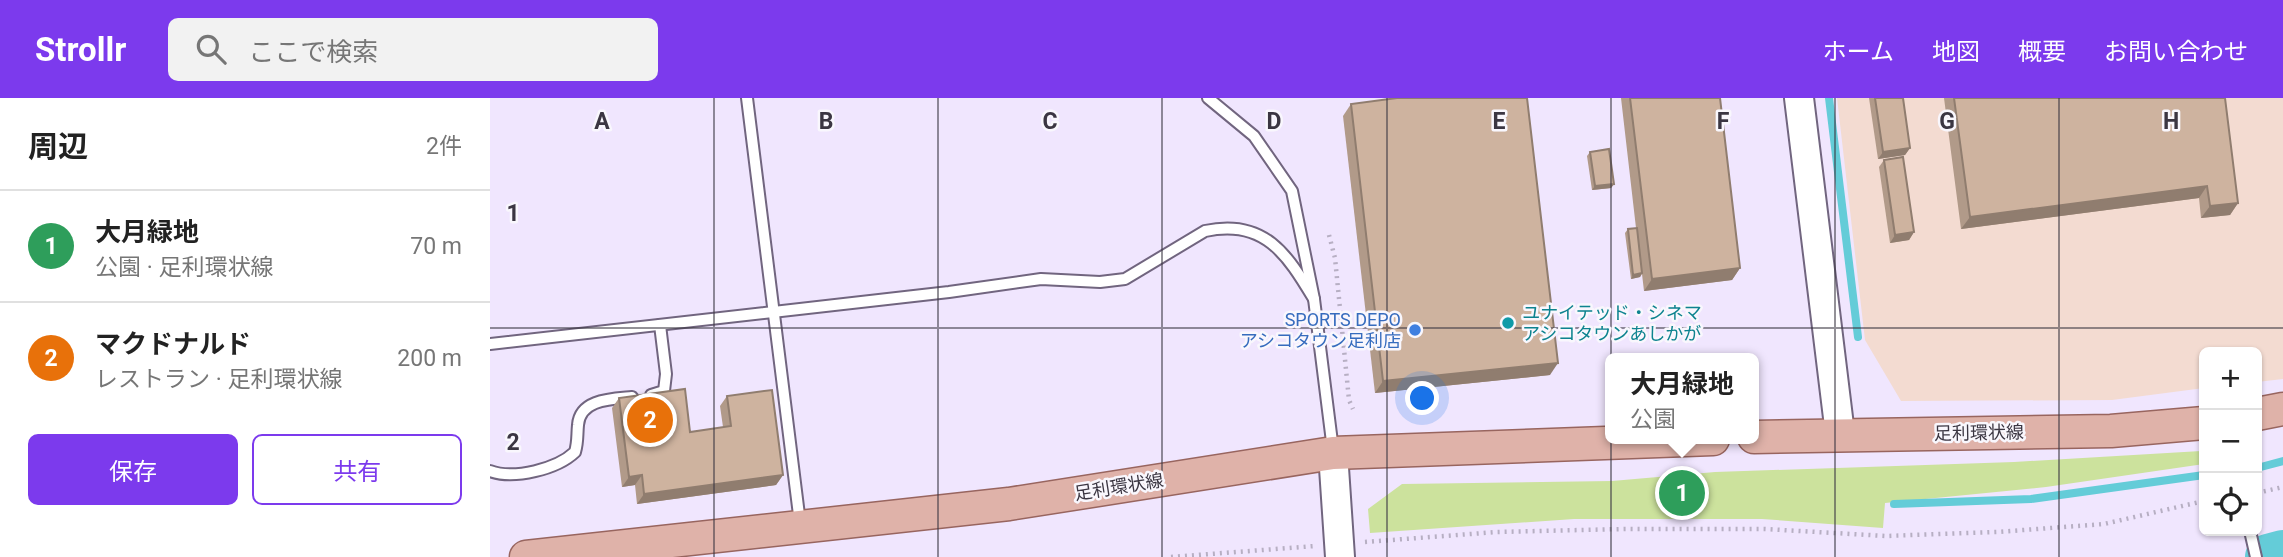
<!DOCTYPE html>
<html lang="ja">
<meta charset="utf-8">
<style>
body{margin:0;font-family:Roboto,"Noto Sans JP",sans-serif;background:#f2f2f2;color:#222}
.controls{position:absolute;right:21px;bottom:21px;display:grid;overflow:hidden;border-radius:10px;box-shadow:0 2px 5px #0004}
.controls button{width:63px;height:63px;display:grid;place-items:center;padding:0;border:0;border-bottom:2px solid #e0e0e0;background:#fff;color:#222;font:35px sans-serif}
.you{position:absolute;left:933px;top:301px;width:24px;height:24px;margin:-18px;border:5px solid #fff;border-radius:50%;background:#1a73e8;box-shadow:0 0 0 10px #1a73e833}
.badge{display:grid;place-items:center;width:46px;height:46px;border-radius:50%;background:#7c3aed;color:#fff;font-size:23px;font-weight:700}
.pin{position:absolute;translate:-50% -50%;border:4px solid #fff;box-shadow:0 2px 7px #0006}
.popup{position:absolute;left:1115px;top:255px;width:154px;height:91px;box-sizing:border-box;display:grid;place-content:center;border-radius:10px;background:#fff;filter:drop-shadow(0 2px 5px #0005);font-size:23px;white-space:nowrap;color:#767676}
.popup b{font-size:26px;color:#222}
.popup::after{content:'';position:absolute;left:50%;top:100%;margin-left:-14px;border:14px solid transparent;border-top-color:#fff}
.list{margin:0;padding:0;list-style:none}
h2{display:flex;justify-content:space-between;align-items:center;height:91px;margin:0;padding:0 28px;font-size:30px}
h2 small{font-size:23px;font-weight:400;color:#767676}
.list li{display:grid;grid-template-columns:46px 1fr auto;gap:21px;align-items:center;box-sizing:border-box;height:112px;padding:0 28px;border-top:2px solid #e0e0e0}
.list b{display:block;font-size:26px;white-space:nowrap}
.list p{margin:0;font-size:23px;white-space:nowrap;color:#767676}
.list em{font-size:23px;font-style:normal;color:#767676}
.actions{display:flex;gap:14px;padding:21px 28px}
.actions a{flex:1;padding:16px 0;border:2px solid #7c3aed;border-radius:10px;text-align:center;font-size:24px;color:#7c3aed}
.actions .main{background:#7c3aed;color:#fff}
.icon{flex:none;width:38px;height:38px;fill:none;stroke:currentColor;stroke-width:2;stroke-linecap:round;stroke-linejoin:round}
.map{position:relative;flex:none;width:1793px;height:459px;overflow:hidden}
header{display:flex;align-items:center;gap:42px;box-sizing:border-box;height:98px;padding:0 35px;background:#7c3aed;color:#fff}
header strong{font-size:33px}
nav{display:flex;gap:38px;margin-inline-start:auto;font-size:24px}
.search{width:490px;height:63px;background:#f2f2f2;display:flex;align-items:center;gap:18px;box-sizing:border-box;padding:0 24px;border-radius:10px;color:#767676;font-size:26px}
main{display:flex}
aside{flex:1;background:#fff}
.map>svg:first-child{display:block}
.industrial{fill:#f3dbd1}
.green{fill:#cce29d}
.lines{fill:none;stroke-linecap:round;stroke-linejoin:round}
.stream{stroke:#64ccd8;stroke-width:8}
.river{stroke:#64ccd8;stroke-width:46}
.lane-casing{stroke:#71657f;stroke-width:14}
.secondary-casing{stroke:#71657f;stroke-width:32}
.primary-casing{stroke:#98655f;stroke-width:35}
.path{stroke:#b7afc3;stroke-width:4.5;stroke-dasharray:2 5;stroke-linecap:butt}
.lane{stroke:#fff;stroke-width:10}
.secondary{stroke:#fff;stroke-width:28}
.primary{stroke:#dfb2a9;stroke-width:32}
.wall{fill:#b19a89}
.shaded-wall{fill:#907d6f}
.building{fill:#ceb39f;stroke:#907d6f;stroke-width:2}
.grid{fill:none;stroke:#3b3642;stroke-width:2;stroke-opacity:0.55}
.culture-dot{fill:#0f9aa8;stroke:#f9f7fd;stroke-width:2.5}
.shop-dot{fill:#3f7fe0;stroke:#f9f7fd;stroke-width:2.5}
.labels{text-anchor:middle;stroke-width:5;stroke-linejoin:round;paint-order:stroke}
.culture-label{font-size:18px;fill:#0d838f;stroke:#f9f7fd;text-anchor:start}
.shop-label{font-size:18px;fill:#366cbe;stroke:#f9f7fd;text-anchor:end}
.street-label{font-size:18px;fill:#3b3642;stroke:#f9f7fd}
.grid-label{font-size:23px;text-anchor:middle;font-weight:bold;fill:#3b3642;stroke:#f9f7fd;stroke-width:5;stroke-linejoin:round;paint-order:stroke}
</style>
<header>
<strong>Strollr</strong>
<div class="search"><svg class="icon" aria-label="search" viewBox="0 0 24 24"><circle cx="10" cy="10" r="6"/><path d="M15 15l6 6"/></svg>ここで検索</div>
<nav><a>ホーム</a><a>地図</a><a>概要</a><a>お問い合わせ</a></nav>
</header>
<main>
<aside>
<h2>周辺<small>2件</small></h2>
<ul class="list">
<li><span class="badge" style="background:#2e9e5b">1</span><div><b>大月緑地</b><p>公園 · 足利環状線</p></div><em>70 m</em></li>
<li><span class="badge" style="background:#e8710a">2</span><div><b>マクドナルド</b><p>レストラン · 足利環状線</p></div><em>200 m</em></li>
</ul>
<div class="actions"><a class="main">保存</a><a>共有</a></div>
</aside>
<div class="map">
<svg width="1793" height="459" viewBox="0 0 1793 459">
<rect width="100%" height="100%" fill="#f0e6fe"/>
<path class="industrial" d="M1347,0H1793V281L1767,284V254H1714V290L1622,302L1411,303L1375,242Z"/>
<path class="green" d="M1711,353L1714,366L1556,389L1395,405L1393,430L1272,421H1084L880,435L878,411L912,386L1122,383L1225,374L1524,364Z"/>
<g class="lines">
<g class="stream">
<path d="M1339,0L1368,239"/>
<path d="M1767,370L1793,363"/>
<path d="M1404,406L1541,401L1714,377"/>
</g>
<path class="river" d="M1778,459L1793,455"/>
<defs>
<g id="lane">
<path d="M257,0L310,425"/>
<path d="M718,0L764,38L802,93L824,201L843,352"/>
<path d="M0,246L459,194L551,181L610,184L635,181L715,133C774,120 797,156 824,201"/>
<path d="M161,297L174,293L176,276L170,227"/>
<path d="M0,373C24,382 67,371 85,354C88,344 87,337 88,327C90,301 122,301 142,299"/>
<path d="M1760,433L1766,459"/>
</g>
<g id="secondary">
<path d="M1309,0L1350,336"/>
<path d="M843,355L850,459"/>
</g>
<g id="primary">
<path d="M1767,316L1793,311"/>
<path d="M1264,339L1621,333L1714,325"/>
<path d="M36,459L519,406L843,355L1223,341"/>
</g>
</defs>
<use href="#lane" class="lane-casing"/>
<use href="#secondary" class="secondary-casing"/>
<use href="#primary" class="primary-casing"/>
<g class="path">
<path d="M839,137L845,160L859,302L863,311"/>
<path d="M1767,395L1793,389"/>
<path d="M875,444L1007,434L1134,431H1275L1396,438L1507,434L1614,426L1714,403"/>
<path d="M681,459L825,448"/>
</g>
<use href="#lane" class="lane"/>
<use href="#secondary" class="secondary"/>
<use href="#primary" class="primary"/>
</g>
<g class="wall">
<path d="M1131,0H1230L1250,170L1242,182L1154,193L1152,176L1150,179L1141,181L1135,135L1138,131L1146,130Z"/>
<path d="M1379,0H1413L1420,50L1415,57L1388,61Z"/>
<path d="M1454,0H1735L1748,105L1740,117L1711,120L1709,100L1471,131Z"/>
<path d="M861,6L1060,277L885,295L853,18Z"/>
<path d="M1100,54L1124,86L1121,90L1102,92L1097,58Z"/>
<path d="M1394,62L1424,134L1419,142L1400,145L1389,69Z"/>
<path d="M237,298L293,377L286,387L147,406L145,387L132,389L122,310L129,300L200,334L233,329L230,308Z"/>
</g>
<g class="shaded-wall">
<path d="M1420,50L1415,57L1388,61L1393,54Z"/>
<path d="M1124,86L1121,90L1102,92L1105,88Z"/>
<path d="M1717,88L1709,100L1471,131L1480,119Z"/>
<path d="M1748,105L1740,117L1711,120L1720,108Z"/>
<path d="M1424,134L1419,142L1400,145L1405,137Z"/>
<path d="M1250,170L1242,182L1154,193L1162,181Z"/>
<path d="M1152,175L1150,179L1141,181L1143,177Z"/>
<path d="M1068,265L1060,277L885,295L893,283Z"/>
<path d="M152,377L145,387L132,389L139,379Z"/>
<path d="M293,377L286,387L147,406L154,396Z"/>
</g>
<g class="building">
<path d="M907,0H1037L1068,265L893,283L861,6Z"/>
<path d="M1140,0H1230L1250,170L1162,181Z"/>
<path d="M1385,0H1413L1420,50L1393,54Z"/>
<path d="M1464,0H1735L1748,105L1720,108L1717,88L1480,119Z"/>
<path d="M1119,51L1124,86L1105,88L1100,54Z"/>
<path d="M1413,59L1424,134L1405,137L1394,62Z"/>
<path d="M1147,130L1152,175L1143,177L1138,131Z"/>
<path d="M1191,256L1192,260H1163Z"/>
<path d="M195,291L200,334L241,328L237,298L282,292L293,377L154,396L152,377L139,379L129,300Z"/>
</g>
<path class="grid" d="M224,0V459M448,0V459M672,0V459M897,0V459M1121,0V459M1345,0V459M1569,0V459M0,230H1793"/>
<circle class="culture-dot" cx="1018" cy="225" r="7"/>
<circle class="shop-dot" cx="925" cy="232" r="7"/>
<g class="labels">
<g class="culture-label">
<text x="1032" y="221">ユナイテッド・シネマ<tspan x="1032" dy="21">アシコタウンあしかが</tspan></text>
</g>
<g class="shop-label">
<text x="911" y="228">SPORTS DEPO<tspan x="911" dy="21">アシコタウン足利店</tspan></text>
</g>
<g class="street-label">
<text transform="translate(1489 335) rotate(-1)" y="6">足利環状線</text>
<text transform="translate(629 389) rotate(-9)" y="6">足利環状線</text>
</g>
</g>
<g class="grid-label">
<text x="112" y="31">A</text>
<text x="336" y="31">B</text>
<text x="560" y="31">C</text>
<text x="784" y="31">D</text>
<text x="1009" y="31">E</text>
<text x="1233" y="31">F</text>
<text x="1457" y="31">G</text>
<text x="1681" y="31">H</text>
<text x="23" y="123">1</text>
<text x="23" y="352">2</text>
</g>
</svg>
<div class="controls">
<button>+</button>
<button>−</button>
<button><svg class="icon" aria-label="locate" viewBox="0 0 24 24"><circle cx="12" cy="12" r="6"/><path d="M12 2v4M12 18v4M2 12h4M18 12h4"/></svg></button>
</div>
<div class="you"></div>
<div class="pin badge" style="left:1192px;top:395px;background:#2e9e5b">1</div>
<div class="popup"><b>大月緑地</b>公園</div>
<div class="pin badge" style="left:160px;top:322px;background:#e8710a">2</div>
</div>
</main>
